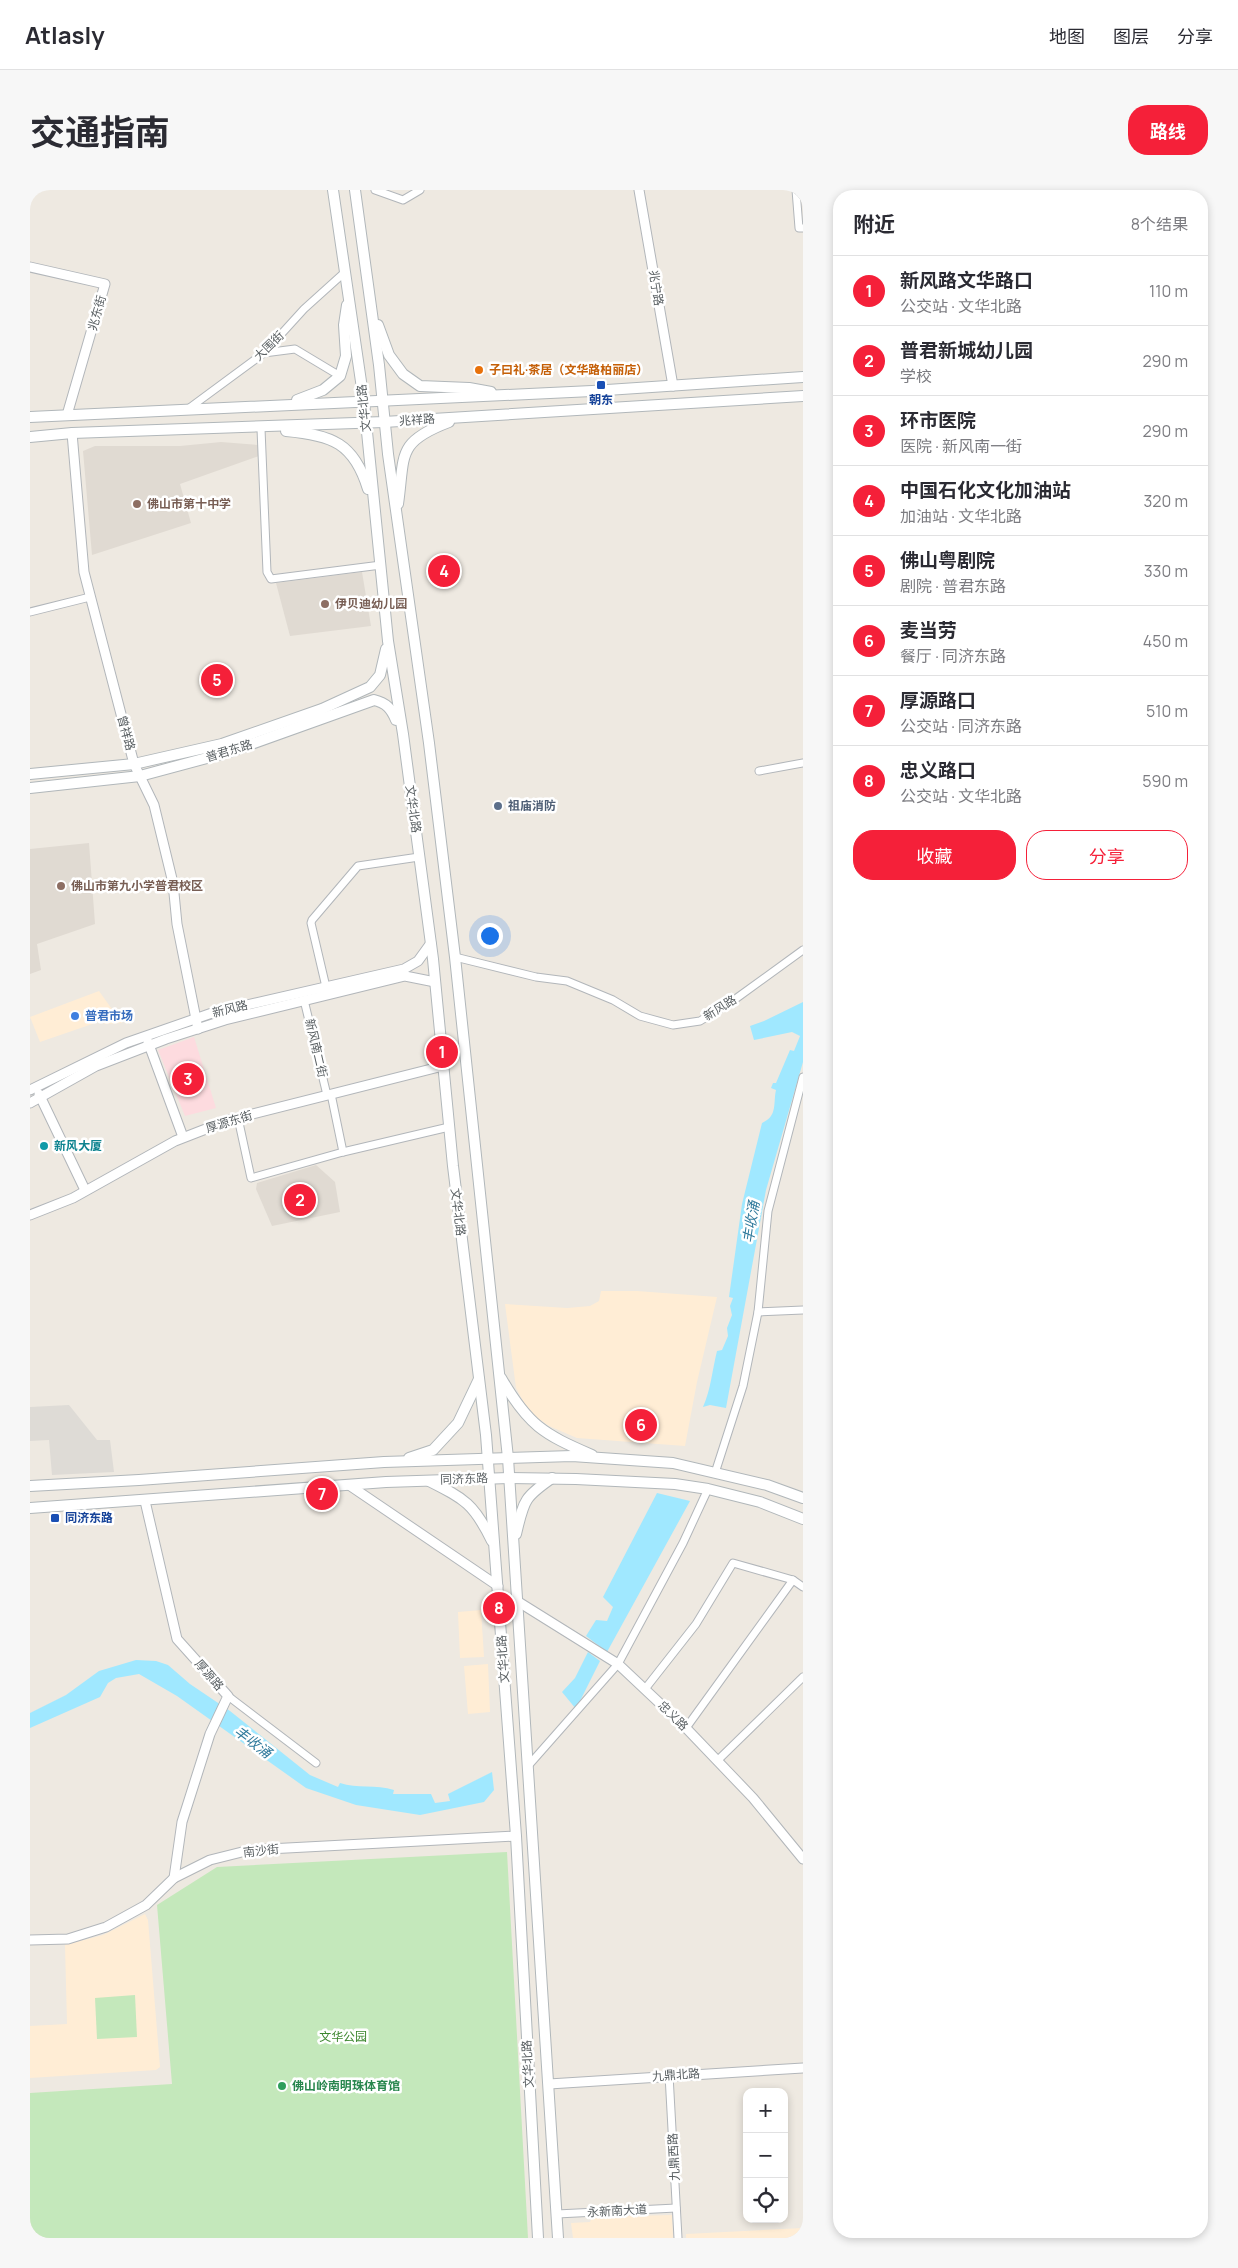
<!DOCTYPE html>
<html lang="zh">
<meta charset="utf-8">
<style>
body{margin:0;font-family:Manrope,"Noto Sans SC",sans-serif;background:#f7f7f7;color:#2b2b33}
.controls{position:absolute;right:15px;bottom:15px;display:grid;overflow:hidden;border-radius:10px;box-shadow:0 2px 8px #0003}
.controls button{width:45px;height:45px;display:grid;place-items:center;padding:0;border:0;border-bottom:1px solid #e1e1e2;background:#fff;color:#2b2b33;font:25px sans-serif}
.you{position:absolute;left:459px;top:745px;width:18px;height:18px;margin:-12px;border:4px solid #fff;border-radius:50%;background:#1a73e8;box-shadow:0 0 0 8px #1a73e833}
.badge{display:grid;place-items:center;width:32px;height:32px;border-radius:50%;background:#f52039;color:#fff;font-size:16px;font-weight:700}
.pin{position:absolute;translate:-50% -50%;border:2px solid #fff;box-shadow:0 1px 5px #0006}
.list{margin:0;padding:0;list-style:none}
h2{display:flex;justify-content:space-between;align-items:center;height:65px;margin:0;padding:0 20px;font-size:21px}
h2 small{font-size:16px;font-weight:400;color:#7c7c81}
.list li{display:grid;grid-template-columns:32px 1fr auto;gap:15px;align-items:center;box-sizing:border-box;height:70px;padding:0 20px;border-top:1px solid #e1e1e2}
.list b{display:block;font-size:19px;white-space:nowrap}
.list p{margin:0;font-size:16px;white-space:nowrap;color:#7c7c81}
.list em{font-size:16px;font-style:normal;color:#7c7c81}
.actions{display:flex;gap:10px;padding:15px 20px}
.actions a{flex:1;padding:11px 0;border:1px solid #f52039;border-radius:20px;text-align:center;font-size:18px;color:#f52039}
.actions .main{background:#f52039;color:#fff}
.icon{flex:none;width:28px;height:28px;fill:none;stroke:currentColor;stroke-width:2;stroke-linecap:round;stroke-linejoin:round}
.map{position:relative;flex:none;width:773px;height:2048px;overflow:hidden;border-radius:20px}
header{display:flex;align-items:center;gap:30px;box-sizing:border-box;height:70px;padding:0 25px;background:#fff;border-bottom:1px solid #e1e1e2}
header strong{font-size:24px}
nav{display:flex;gap:28px;margin-inline-start:auto;font-size:18px}
.intro{display:flex;align-items:center;justify-content:space-between;box-sizing:border-box;height:120px;padding:0 30px}
h1{margin:0;font-size:35px}
.button{padding:12px 22px;border-radius:20px;background:#f52039;color:#fff;font-size:18px;font-weight:700}
main{display:flex;gap:30px;padding:0 30px}
aside{flex:1;background:#fff;border-radius:20px;box-shadow:0 2px 8px #0003}
.map>svg:first-child{display:block}
.commercial{fill:#ffedd5}
.industrial{fill:#dedbd6}
.education{fill:#e0dad2}
.medical{fill:#fddbdf}
.green{fill:#c4e8bb}
.water{fill:#a0e8ff}
.lines{fill:none;stroke-linecap:round;stroke-linejoin:round}
.minor-casing{stroke:#b2b6ba;stroke-width:9}
.tertiary-casing{stroke:#b2b6ba;stroke-width:11}
.secondary-casing{stroke:#b1b7ba;stroke-width:12}
.minor{stroke:#fff;stroke-width:7}
.tertiary{stroke:#fff;stroke-width:9}
.secondary{stroke:#fff;stroke-width:10}
.food-dot{fill:#e8710a;stroke:#fff;stroke-width:2}
.transit-dot{fill:#1a4fb4;stroke:#fff;stroke-width:2}
.education-dot{fill:#8d6e63;stroke:#fff;stroke-width:2}
.service-dot{fill:#5c6f8a;stroke:#fff;stroke-width:2}
.shop-dot{fill:#3f7fe0;stroke:#fff;stroke-width:2}
.culture-dot{fill:#0f9aa8;stroke:#fff;stroke-width:2}
.leisure-dot{fill:#2e9e5b;stroke:#fff;stroke-width:2}
.labels{text-anchor:middle;stroke-width:5;stroke-linejoin:round;paint-order:stroke}
.street-label{font-size:12px;fill:#5a6063;stroke:#fff}
.food-label{font-size:12px;font-weight:bold;fill:#c56008;stroke:#fff;text-anchor:start}
.transit-label{font-size:12px;font-weight:bold;fill:#164399;stroke:#fff}
.education-label{font-size:12px;font-weight:bold;fill:#785e54;stroke:#fff;text-anchor:start}
.service-label{font-size:12px;font-weight:bold;fill:#4e5e75;stroke:#fff;text-anchor:start}
.shop-label{font-size:12px;font-weight:bold;fill:#366cbe;stroke:#fff;text-anchor:start}
.culture-label{font-size:12px;font-weight:bold;fill:#0d838f;stroke:#fff;text-anchor:start}
.park-label{font-size:12px;fill:#3c862e;stroke:#fff}
.leisure-label{font-size:12px;font-weight:bold;fill:#27864d;stroke:#fff;text-anchor:start}
.water-label{font-size:14px;font-style:italic;fill:#307a9c;stroke:#fff}
</style>
<header>
<strong>Atlasly</strong>
<nav><a>地图</a><a>图层</a><a>分享</a></nav>
</header>
<div class="intro"><h1>交通指南</h1><a class="button">路线</a></div>
<main>
<div class="map">
<svg width="773" height="2048" viewBox="0 0 773 2048">
<rect width="100%" height="100%" fill="#eee9e1"/>
<g class="commercial">
<path d="M69,801L92,833L75,834L71,831L10,852L0,827Z"/>
<path d="M571,1101H607L687,1107L667,1192L655,1256L547,1248L519,1236L499,1222L486,1198L475,1114L537,1118L560,1116L569,1111Z"/>
<path d="M451,1420L454,1467L430,1468L428,1422Z"/>
<path d="M458,1474L460,1522L438,1524L434,1476Z"/>
<path d="M115,1724L118,1730L130,1877L126,1880L0,1888V1836L37,1834L35,1755L73,1745Z"/>
<path d="M642,2025L643,2048H543L541,2033L560,2032L562,2027Z"/>
<path d="M773,2038V2048H656V2044Z"/>
</g>
<path class="industrial" d="M39,1215L67,1250H80L84,1282L22,1285L19,1250L0,1251V1217Z"/>
<g class="education">
<path d="M191,252L228,255L232,265L150,294L161,333L62,365L53,261L65,256H150Z"/>
<path d="M332,382L341,436L260,446L246,393Z"/>
<path d="M59,653L65,734L7,754L11,780L0,784V659Z"/>
<path d="M286,975L305,992L310,1022L242,1036L226,999L227,993Z"/>
</g>
<path class="medical" d="M164,847L186,918L155,926L128,860Z"/>
<g class="green">
<path d="M477,1662L498,2048H0V1903L142,1894L127,1715L187,1677Z"/>
<path d="M105,1805L107,1847L67,1849L65,1808Z"/>
</g>
<g class="water">
<path d="M773,812V872L736,1000L696,1218L680,1215L673,1217C681,1199 682,1181 687,1161L692,1160L698,1146L697,1138L702,1125L700,1116L703,1108L699,1107L712,1014L732,933C748,926 743,913 746,900L741,898L743,893H746L760,860L764,861L770,846L762,842L724,850L720,836L734,831Z"/>
<path d="M627,1303L660,1311L577,1462L556,1446L566,1430L577,1431L583,1417L573,1407Z"/>
<path d="M558,1462L570,1471L546,1519L532,1502L545,1488Z"/>
<path d="M106,1470L126,1471L138,1475L160,1494L200,1521L280,1585L308,1597L310,1593C327,1599 346,1594 364,1600L363,1604H401L405,1613L420,1611L418,1604L462,1582L464,1600L454,1612L390,1625L326,1615L276,1598L147,1506L109,1484L86,1488L78,1493L70,1507L0,1538V1523L36,1505L69,1481Z"/>
</g>
<g class="lines">
<defs>
<g id="minor">
<path d="M345,0L373,10L390,0"/>
<path d="M766,0L769,38H773"/>
<path d="M234,163L265,159L310,186"/>
<path d="M158,219L234,163L274,119L315,82"/>
<path d="M231,239L237,382L241,389L351,375"/>
<path d="M0,422L60,407"/>
<path d="M729,581L773,573"/>
<path d="M425,767L506,787L537,791L583,810L610,826L643,835L670,831L704,810L773,760"/>
<path d="M296,797L281,733L282,730L328,676L389,667"/>
<path d="M274,810L297,905"/>
<path d="M301,904L313,962"/>
<path d="M208,928L221,988L313,962L419,937"/>
<path d="M728,1122L773,1120"/>
<path d="M685,1283L713,1196L728,1122L738,1021L773,887"/>
<path d="M615,1499L666,1434L703,1373L763,1390L773,1397"/>
<path d="M198,1506L286,1573"/>
<path d="M656,1538L763,1390"/>
<path d="M687,1571L773,1487"/>
<path d="M498,1576L588,1474L653,1353L678,1299"/>
<path d="M639,1885L648,2048"/>
<path d="M527,2024L646,2018"/>
</g>
<g id="tertiary">
<path d="M609,0L643,196"/>
<path d="M0,77L75,94L37,225"/>
<path d="M42,243L54,382L104,574L124,615L143,693L147,734L168,839"/>
<path d="M118,852L153,947"/>
<path d="M0,900L96,853L182,823L374,779L388,771L401,753"/>
<path d="M9,904L55,1000"/>
<path d="M0,913L66,876L136,849L195,830L375,786L405,792"/>
<path d="M0,1025L43,1008L145,951L199,930L413,876"/>
<path d="M319,1295L468,1396"/>
<path d="M115,1311L147,1449L198,1506L180,1544L152,1632L144,1688"/>
<path d="M487,1411L588,1474L656,1538L723,1608L773,1669"/>
<path d="M0,1750L38,1749L76,1737L116,1715L144,1688L180,1670L220,1660L486,1646"/>
<path d="M519,1894L773,1878"/>
</g>
<g id="secondary">
<path d="M303,0L334,212L358,451L373,544L403,769L423,976L456,1245L486,1646L508,2048"/>
<path d="M325,0L349,175L358,264L399,553L425,767L478,1268L528,2048"/>
<path d="M348,135L359,165L373,184L390,196L439,198L461,202"/>
<path d="M267,210L293,200L310,186L316,166L314,135L317,115"/>
<path d="M0,227L562,201L773,187"/>
<path d="M256,241C302,245 324,253 338,299"/>
<path d="M0,247L42,243L354,232L773,206"/>
<path d="M368,314C375,265 366,252 419,232"/>
<path d="M0,584L104,574L192,554L292,519L340,497L350,485L356,459"/>
<path d="M0,598L110,586L199,562L344,510C356,513 361,518 366,530"/>
<path d="M471,1188C498,1235 513,1244 562,1265"/>
<path d="M379,1268L403,1260L428,1233L449,1189"/>
<path d="M399,1291C435,1309 444,1314 462,1351"/>
<path d="M0,1296L109,1290L354,1272L542,1266L643,1273L737,1295L773,1308"/>
<path d="M0,1318L356,1292L479,1288L546,1289L645,1294L678,1299L730,1312L773,1329"/>
<path d="M486,1344C494,1311 493,1308 522,1288"/>
</g>
</defs>
<use href="#minor" class="minor-casing"/>
<use href="#tertiary" class="tertiary-casing"/>
<use href="#secondary" class="secondary-casing"/>
<use href="#minor" class="minor"/>
<use href="#tertiary" class="tertiary"/>
<use href="#secondary" class="secondary"/>
</g>
<circle class="food-dot" cx="449" cy="180" r="5"/>
<g class="transit-dot">
<rect x="566" y="190" width="10" height="10" rx="2.5"/>
<rect x="20" y="1323" width="10" height="10" rx="2.5"/>
</g>
<g class="education-dot">
<circle cx="107" cy="314" r="5"/>
<circle cx="295" cy="414" r="5"/>
<circle cx="31" cy="696" r="5"/>
</g>
<circle class="service-dot" cx="468" cy="616" r="5"/>
<circle class="shop-dot" cx="45" cy="826" r="5"/>
<circle class="culture-dot" cx="14" cy="956" r="5"/>
<circle class="leisure-dot" cx="252" cy="1896" r="5"/>
<g class="labels">
<g class="street-label">
<text transform="translate(626 98) rotate(81)" y="4">兆宁路</text>
<text transform="translate(67 123) rotate(-74)" y="4">兆东街</text>
<text transform="translate(239 156) rotate(-44)" y="4">大围街</text>
<text transform="translate(334 218) rotate(-96)" y="4">文华北路</text>
<text transform="translate(387 230) rotate(-4)" y="4">兆祥路</text>
<text transform="translate(96 543) rotate(75)" y="4">曾祥路</text>
<text transform="translate(199 561) rotate(-17)" y="4">普君东路</text>
<text transform="translate(383 619) rotate(82)" y="4">文华北路</text>
<text transform="translate(690 818) rotate(-32)" y="4">新风路</text>
<text transform="translate(200 819) rotate(-14)" y="4">新风路</text>
<text transform="translate(286 858) rotate(77)" y="4">新风南二街</text>
<text transform="translate(199 932) rotate(-17)" y="4">厚源东街</text>
<text transform="translate(428 1022) rotate(83)" y="4">文华北路</text>
<text transform="translate(434 1289) rotate(-2)" y="4">同济东路</text>
<text transform="translate(473 1469) rotate(-94)" y="4">文华北路</text>
<text transform="translate(179 1485) rotate(49)" y="4">厚源路</text>
<text transform="translate(643 1526) rotate(44)" y="4">忠义路</text>
<text transform="translate(231 1661) rotate(-6)" y="4">南沙街</text>
<text transform="translate(498 1874) rotate(-93)" y="4">文华北路</text>
<text transform="translate(646 1885) rotate(-4)" y="4">九鼎北路</text>
<text transform="translate(644 1967) rotate(-93)" y="4">九鼎西路</text>
<text transform="translate(587 2021) rotate(-3)" y="4">永新南大道</text>
</g>
<g class="food-label">
<text x="459" y="184">子曰礼·茶居（文华路柏丽店）</text>
</g>
<g class="transit-label">
<text x="571" y="214">朝东</text>
<text x="35" y="1332" text-anchor="start">同济东路</text>
</g>
<g class="education-label">
<text x="117" y="318">佛山市第十中学</text>
<text x="305" y="418">伊贝迪幼儿园</text>
<text x="41" y="700">佛山市第九小学普君校区</text>
</g>
<g class="service-label">
<text x="478" y="620">祖庙消防</text>
</g>
<g class="shop-label">
<text x="55" y="830">普君市场</text>
</g>
<g class="culture-label">
<text x="24" y="960">新风大厦</text>
</g>
<g class="park-label">
<text x="313" y="1851">文华公园</text>
</g>
<g class="leisure-label">
<text x="262" y="1900">佛山岭南明珠体育馆</text>
</g>
<g class="water-label">
<text transform="translate(721 1032) rotate(-81)" y="5">丰收涌</text>
<text transform="translate(223 1552) rotate(37)" y="5">丰收涌</text>
</g>
</g>
</svg>
<div class="controls">
<button>+</button>
<button>−</button>
<button><svg class="icon" aria-label="locate" viewBox="0 0 24 24"><circle cx="12" cy="12" r="6"/><path d="M12 2v4M12 18v4M2 12h4M18 12h4"/></svg></button>
</div>
<div class="you"></div>
<div class="pin badge" style="left:412px;top:862px">1</div>
<div class="pin badge" style="left:270px;top:1010px">2</div>
<div class="pin badge" style="left:158px;top:889px">3</div>
<div class="pin badge" style="left:414px;top:381px">4</div>
<div class="pin badge" style="left:187px;top:490px">5</div>
<div class="pin badge" style="left:611px;top:1235px">6</div>
<div class="pin badge" style="left:292px;top:1304px">7</div>
<div class="pin badge" style="left:469px;top:1418px">8</div>
</div>
<aside>
<h2>附近<small>8个结果</small></h2>
<ul class="list">
<li><span class="badge">1</span><div><b>新风路文华路口</b><p>公交站 · 文华北路</p></div><em>110 m</em></li>
<li><span class="badge">2</span><div><b>普君新城幼儿园</b><p>学校</p></div><em>290 m</em></li>
<li><span class="badge">3</span><div><b>环市医院</b><p>医院 · 新风南一街</p></div><em>290 m</em></li>
<li><span class="badge">4</span><div><b>中国石化文化加油站</b><p>加油站 · 文华北路</p></div><em>320 m</em></li>
<li><span class="badge">5</span><div><b>佛山粤剧院</b><p>剧院 · 普君东路</p></div><em>330 m</em></li>
<li><span class="badge">6</span><div><b>麦当劳</b><p>餐厅 · 同济东路</p></div><em>450 m</em></li>
<li><span class="badge">7</span><div><b>厚源路口</b><p>公交站 · 同济东路</p></div><em>510 m</em></li>
<li><span class="badge">8</span><div><b>忠义路口</b><p>公交站 · 文华北路</p></div><em>590 m</em></li>
</ul>
<div class="actions"><a class="main">收藏</a><a>分享</a></div>
</aside>
</main>
